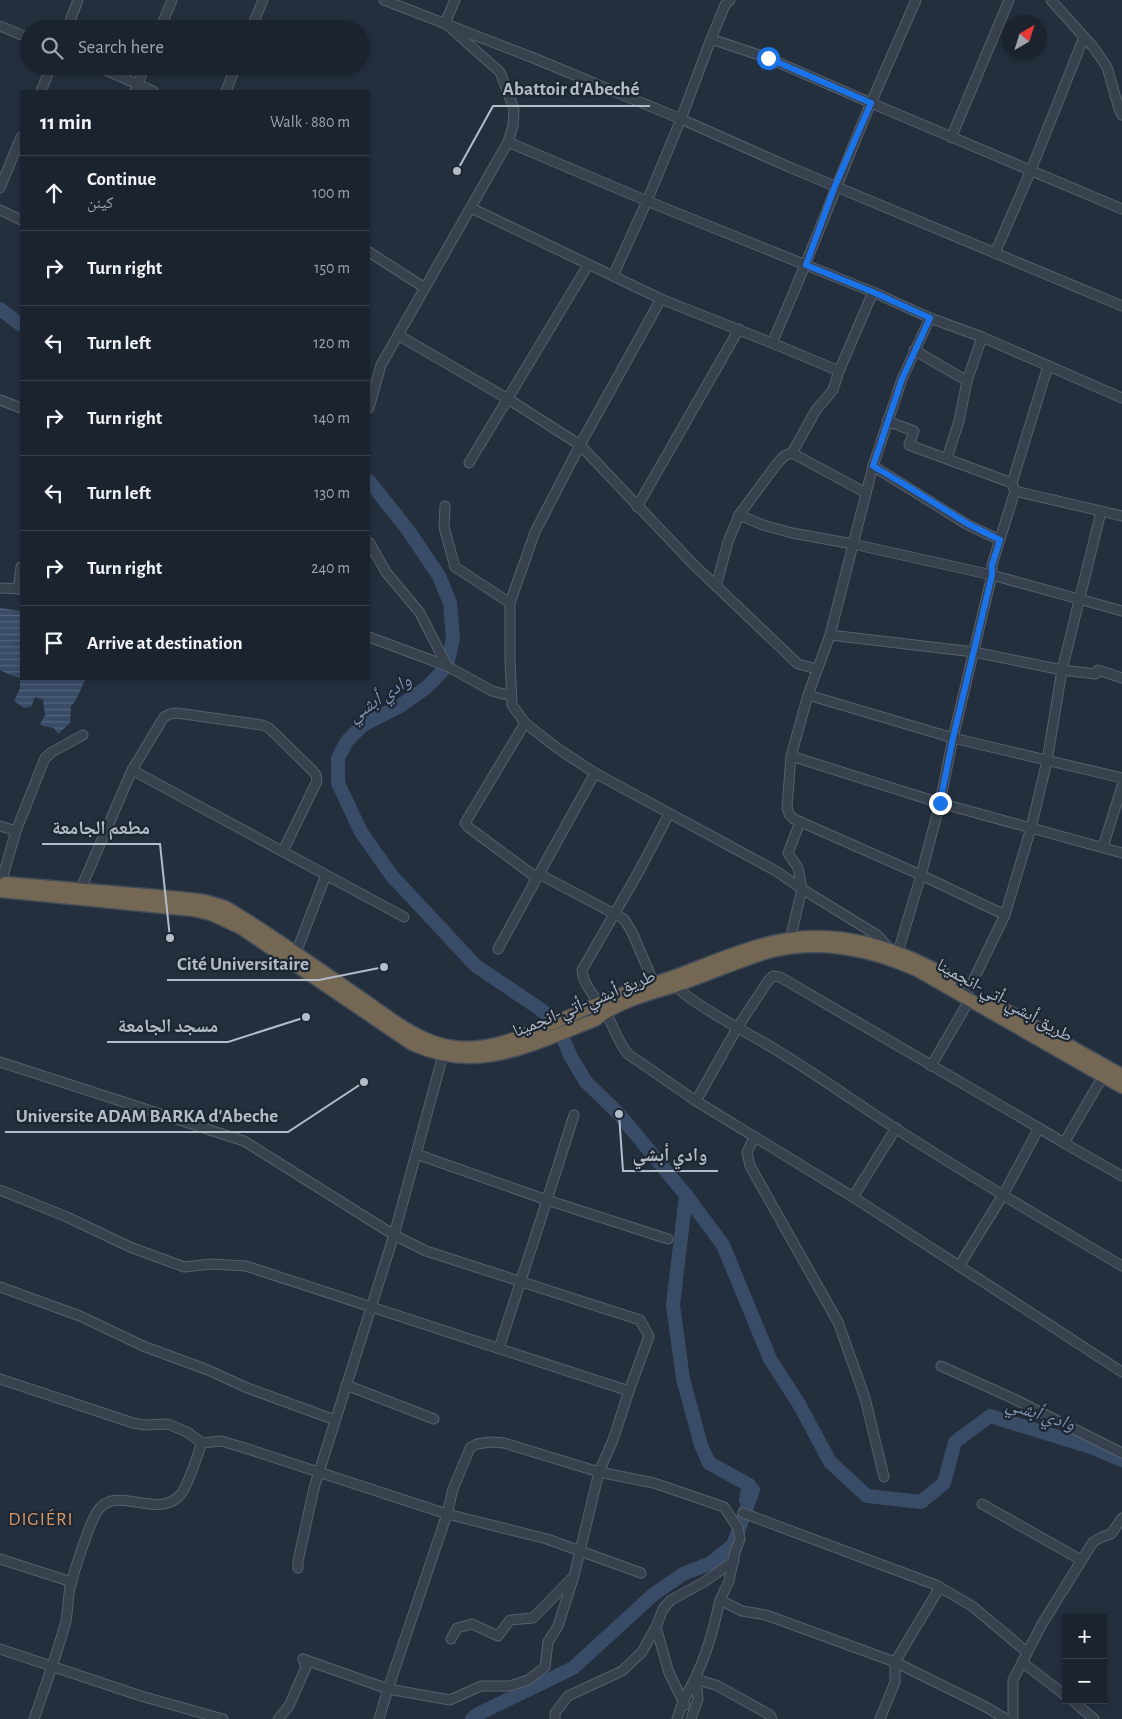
<!DOCTYPE html>
<meta charset="utf-8">
<style>
body{margin:0;font-family:"Alegreya Sans","Noto Naskh Arabic",sans-serif;background:#242b36;color:#f1f3f6}
.controls{position:absolute;right:15px;bottom:15px;display:grid;overflow:hidden;border-radius:0px;box-shadow:0 2px 8px #0003}
.controls button{width:45px;height:45px;display:grid;place-items:center;padding:0;border:0;border-bottom:1px solid #39404a;background:#1b232e;color:#f1f3f6;font:25px sans-serif}
.compass{position:absolute;left:1002px;top:15px;width:45px;height:45px;border-radius:50%;background:#1b232e;box-shadow:0 2px 8px #0003;rotate:39deg}
.stop{position:absolute;width:15px;height:15px;margin:-11px;border:4px solid #1a73e8;border-radius:50%;background:#fff}
.stop.end{background:#1a73e8;border-color:#fff;box-shadow:0 1px 5px #0008}
.list{margin:0;padding:0;list-style:none}
h2{display:flex;justify-content:space-between;align-items:center;height:65px;margin:0;padding:0 20px;font-size:21px}
h2 small{font-size:16px;font-weight:400;color:#a0a4aa}
.list li{display:grid;grid-template-columns:32px 1fr auto;gap:15px;align-items:center;box-sizing:border-box;height:75px;padding:0 20px;border-top:1px solid #39404a}
.list b{display:block;font-size:19px;white-space:nowrap}
.list p{margin:0;font-size:16px;white-space:nowrap;color:#a0a4aa}
.list em{font-size:16px;font-style:normal;color:#a0a4aa}
.icon{flex:none;width:28px;height:28px;fill:none;stroke:currentColor;stroke-width:2;stroke-linecap:round;stroke-linejoin:round}
.map{position:relative;flex:none;width:1122px;height:1719px;overflow:hidden}
.search{position:absolute;background:#1b232e;box-shadow:0 2px 8px #0003;left:20px;top:20px;width:350px;height:55px;display:flex;align-items:center;gap:12px;box-sizing:border-box;padding:0 18px;border-radius:28px;color:#a0a4aa;font-size:19px}
.panel{position:absolute;background:#1b232e;box-shadow:0 2px 8px #0003;left:20px;top:90px;width:350px;height:590px;border-radius:0px}
.map>svg:first-child{display:block}
.water{fill:url(#water-rules)}
.lines{fill:none;stroke-linecap:round;stroke-linejoin:round}
.river{stroke:#394c67;stroke-width:14}
.minor-casing{stroke:#565f6c;stroke-width:11}
.highway-casing{stroke:#434c59;stroke-width:15}
.minor{stroke:#38414e;stroke-width:9}
.highway{stroke:#746855;stroke-width:12}
.route{stroke:#1a73e8;stroke-width:6}
.labels{text-anchor:middle;stroke-width:4.5;stroke-linejoin:round;paint-order:stroke}
.street-label{font-size:18px;fill:#b4bcc9;stroke:#1d2633}
.water-label{font-size:19px;font-style:italic;fill:#7c92b1;stroke:#1d2633}
.neighbourhood-label{font-size:19px;letter-spacing:1px;fill:#d59563;stroke:#1d2633}
.leader{fill:none;stroke:#b4bcc9;stroke-width:2}
.callout-dot{fill:#b4bcc9;stroke:#1d2633;stroke-width:2}
.callout-label{font-size:19px;text-anchor:middle;font-weight:bold;fill:#b4bcc9;stroke:#1d2633;stroke-width:4.5;stroke-linejoin:round;paint-order:stroke}
</style>
<div class="map">
<svg width="1122" height="1719" viewBox="0 0 1122 1719">
<defs>
<pattern id="water-rules" width="6" height="5" patternUnits="userSpaceOnUse" patternTransform="scale(1.25)"><rect width="6" height="5" fill="#394c67"/><path d="M0 2.5h6" fill="none" stroke="#53647b"/></pattern>
</defs>
<rect width="100%" height="100%" fill="#242f3e"/>
<path class="water" d="M0,608L21,611V679H86C80,688 79,698 71,706L70,723L58,734L54,728L43,726L40,724L45,715L43,700L35,697L31,707L24,708L14,701L20,688V678L8,674L0,670Z"/>
<g class="lines">
<g class="river">
<path d="M0,309L21,325"/>
<path d="M369,481L408,530L439,576L450,603L453,638L447,666L427,687L400,706L363,725L347,741L338,758V783L361,832L392,876L476,966L540,1009L551,1018L558,1027L571,1057L586,1082L619,1114L686,1195L723,1245L770,1359L799,1404L830,1462L867,1496L921,1502L944,1483L955,1442L990,1416L1091,1447L1122,1460"/>
<path d="M686,1195L673,1305L683,1379L701,1445L709,1463L749,1485L746,1500"/>
<path d="M472,1719L478,1714L573,1668L654,1594L683,1574L711,1563L733,1545L753,1490"/>
</g>
<defs>
<g id="minor">
<path d="M384,0L536,59L681,119L789,167L1122,306"/>
<path d="M730,0L725,5L711,39L768,58L871,103L916,0"/>
<path d="M1051,0L1094,48L1107,67L1119,109L1122,115"/>
<path d="M0,26L29,38"/>
<path d="M67,29L78,0"/>
<path d="M160,29L172,0"/>
<path d="M251,29L263,0"/>
<path d="M711,39L681,119L647,201L873,292L930,318"/>
<path d="M96,66L153,91"/>
<path d="M41,91L51,66"/>
<path d="M135,91L145,66"/>
<path d="M226,91L236,66"/>
<path d="M951,138L1009,0"/>
<path d="M508,142L647,201L613,276"/>
<path d="M0,188L21,137"/>
<path d="M471,208L661,299L772,343"/>
<path d="M0,210L21,220"/>
<path d="M369,252L425,288"/>
<path d="M995,253L1031,170L1084,37"/>
<path d="M661,299L580,445L535,532L510,603V659L512,705L525,723L557,748L595,773L776,871L802,889L789,944"/>
<path d="M398,335L508,399L580,445L693,564L798,664L817,669"/>
<path d="M914,350L967,381"/>
<path d="M839,371L772,343C807,264 837,183 871,103L1122,209"/>
<path d="M0,400L21,408"/>
<path d="M369,408L381,365L508,142L513,126L514,109L500,72L445,23L455,0"/>
<path d="M887,421L914,431L909,445L1012,483"/>
<path d="M792,453L866,493"/>
<path d="M947,458L959,421L967,381L982,337"/>
<path d="M469,463L588,265"/>
<path d="M873,466L968,525L1000,540"/>
<path d="M1015,491L1122,516"/>
<path d="M445,506L444,527L455,567L510,603"/>
<path d="M637,507L739,329"/>
<path d="M739,515L763,525L792,533L853,544L992,575L1122,611"/>
<path d="M369,542L386,572L420,613L447,666"/>
<path d="M716,586L728,542L739,515L776,465L784,456L792,453L816,410L833,390L839,371L873,292"/>
<path d="M0,588L21,589"/>
<path d="M18,589L21,567"/>
<path d="M830,635L873,466L902,379L930,318L982,337L1122,398"/>
<path d="M369,637L447,666L492,691L511,696"/>
<path d="M1122,678L1098,670L1096,674L1062,670L974,652L830,635L808,695L791,756L940,803L1122,853"/>
<path d="M808,695L953,738L1122,778"/>
<path d="M525,723L465,823L468,827L537,878"/>
<path d="M791,756L787,807L789,814L794,819L921,875L1005,915L969,989"/>
<path d="M132,770L164,717L170,714L177,713L262,725L269,728L312,770L316,775L317,781L283,851"/>
<path d="M595,773L539,874L624,919L632,932L656,988"/>
<path d="M669,814L638,873L582,970C583,987 598,998 605,1012C614,1026 617,1041 628,1054L696,1101"/>
<path d="M800,822L788,853L798,868L802,889L877,935L890,949"/>
<path d="M0,826L16,831"/>
<path d="M1103,847L1122,786"/>
<path d="M1,883L16,831L45,758L52,752L83,735"/>
<path d="M79,893L132,770L404,917"/>
<path d="M1005,915L1031,828L1047,761L1062,670L1101,512"/>
<path d="M498,949L539,874"/>
<path d="M898,952L921,875L940,803L953,738L992,575V565L1015,491L1012,483L1048,366"/>
<path d="M294,958L326,875"/>
<path d="M673,982C680,997 744,1031 761,1041C807,1067 850,1099 895,1128C969,1176 1046,1221 1122,1266"/>
<path d="M0,1062L244,1141L394,1235L426,1251L640,1320L649,1336L629,1391"/>
<path d="M931,1066L970,999"/>
<path d="M574,1115L547,1200L668,1239"/>
<path d="M1039,1128L780,977L773,976L768,981L737,1028L696,1101L853,1197L1122,1372"/>
<path d="M754,1138L747,1152L750,1166L838,1322L865,1398L884,1477"/>
<path d="M1064,1143L1122,1176"/>
<path d="M416,1154L547,1200L499,1348"/>
<path d="M0,1190L67,1217L130,1247L184,1267L211,1264L246,1266L629,1391L613,1440L599,1472L574,1576L558,1626L548,1642L545,1667L528,1680L510,1686H481L450,1700L388,1689L303,1659"/>
<path d="M853,1197L896,1128"/>
<path d="M959,1266L1003,1195L1039,1128L1064,1143L1103,1076"/>
<path d="M0,1287L80,1316L143,1346L208,1370L245,1387L335,1420"/>
<path d="M941,1366L1012,1398L1122,1453"/>
<path d="M0,1379L133,1423L145,1425L168,1424L187,1432L202,1443L221,1441L245,1448L447,1514L547,1539L641,1573"/>
<path d="M346,1385L434,1419"/>
<path d="M982,1504L1081,1560"/>
<path d="M743,1513L936,1585L972,1606L1027,1652"/>
<path d="M0,1559L72,1582"/>
<path d="M298,1568V1561L314,1488L394,1235L443,1055"/>
<path d="M451,1639L457,1628L472,1624L498,1636L510,1620L533,1618L572,1578"/>
<path d="M0,1649L141,1696L223,1719"/>
<path d="M1022,1662L1066,1696"/>
<path d="M1072,1700L1094,1719"/>
<path d="M685,1705L683,1701C703,1667 712,1637 720,1600"/>
<path d="M34,1719C45,1687 57,1654 66,1621C68,1610 68,1598 70,1587C74,1572 90,1520 99,1509C118,1485 158,1520 180,1495C188,1487 197,1455 202,1443"/>
<path d="M278,1719L289,1706L306,1667L303,1659"/>
<path d="M379,1719L388,1689L447,1514L453,1489L470,1448L477,1444L490,1442L504,1443L599,1472L654,1483L724,1507L738,1528L740,1539L735,1552L729,1581L720,1600L742,1611L766,1615L895,1662L986,1707L1006,1719"/>
<path d="M555,1719V1713L568,1696L622,1671L642,1652L656,1627"/>
<path d="M677,1719L683,1701L669,1673L656,1627L663,1609L671,1600L704,1582L734,1561"/>
<path d="M691,1719L698,1699L696,1679L718,1686L770,1715L772,1719"/>
<path d="M880,1719L895,1682V1662L940,1587"/>
<path d="M1013,1719V1680L1042,1624L1093,1542L1102,1537L1111,1534L1122,1518"/>
</g>
<g id="highway">
<path d="M5,883L180,898L205,901L225,907C273,935 318,969 364,1000C390,1018 416,1040 448,1046C487,1054 528,1034 563,1019C575,1014 587,1008 600,1003C628,990 658,983 686,972C715,961 743,949 773,942C838,927 896,947 952,979"/>
<path d="M0,891L193,910L211,914L241,928L412,1044C479,1075 532,1044 595,1020C617,1002 648,994 675,986C708,975 739,960 772,951C821,939 873,950 917,970L1122,1087"/>
<path d="M991,1002L1122,1075"/>
</g>
</defs>
<use href="#minor" class="minor-casing"/>
<use href="#highway" class="highway-casing"/>
<use href="#minor" class="minor"/>
<use href="#highway" class="highway"/>
</g>
<g class="lines">
<path class="route" d="M768,58L871,103L835,186L806,265L873,292L930,318L902,379L873,466L902,483L968,524L1000,540L992,565V575L953,738L940,803"/>
</g>
<g class="labels">
<g class="street-label">
<text transform="translate(1005 1000) rotate(29)" y="6">طريق أبشي-أتي-انجمينا</text>
<text transform="translate(584 1003) rotate(-22)" y="6">طريق أبشي-أتي-انجمينا</text>
</g>
<g class="water-label">
<text transform="translate(379 697) rotate(-33)" y="7">وادي أبشي</text>
<text transform="translate(1041 1413) rotate(18)" y="7">وادي أبشي</text>
</g>
<g class="neighbourhood-label">
<text x="41" y="1525">DIGIÉRI</text>
</g>
</g>
<path class="leader" d="M457 171L493 106H650M170 938L160 844H42M384 967L319 980H167M306 1017L228 1042H107M364 1082L288 1132H5M619 1114L623 1171H718"/>
<g class="callout-dot">
<circle cx="457" cy="171" r="5"/>
<circle cx="170" cy="938" r="5"/>
<circle cx="384" cy="967" r="5"/>
<circle cx="306" cy="1017" r="5"/>
<circle cx="364" cy="1082" r="5"/>
<circle cx="619" cy="1114" r="5"/>
</g>
<g class="callout-label">
<text x="571" y="95">Abattoir d'Abeché</text>
<text x="101" y="834">مطعم الجامعة</text>
<text x="243" y="970">Cité Universitaire</text>
<text x="168" y="1032">مسجد الجامعة</text>
<text x="147" y="1122">Universite ADAM BARKA d'Abeche</text>
<text x="670" y="1161">وادي أبشي</text>
</g>
</svg>
<div class="controls">
<button>+</button>
<button>−</button>
</div>
<svg class="compass" viewBox="-18 -18 36 36"><path d="M0-13l5 13h-10z" fill="#e53935"/><path d="M0 13l5-13h-10z" fill="#a0a4aa"/></svg>
<div class="stop" style="left:768px;top:58px"></div>
<div class="stop end" style="left:940px;top:803px"></div>
<div class="search"><svg class="icon" aria-label="search" viewBox="0 0 24 24"><circle cx="10" cy="10" r="6"/><path d="M15 15l6 6"/></svg>Search here</div>
<section class="panel">
<h2>11 min<small>Walk · 880 m</small></h2>
<ul class="list">
<li><svg class="icon" aria-label="ahead" viewBox="0 0 24 24"><path d="M12 20V5M6 11l6-6 6 6"/></svg><div><b>Continue</b><p>كينن</p></div><em>100 m</em></li>
<li><svg class="icon" aria-label="right" viewBox="0 0 24 24"><path d="M7 20v-9h11M14 6l5 5-5 5"/></svg><div><b>Turn right</b></div><em>150 m</em></li>
<li><svg class="icon" aria-label="left" viewBox="0 0 24 24"><path d="M17 20v-9H6M10 6l-5 5 5 5"/></svg><div><b>Turn left</b></div><em>120 m</em></li>
<li><svg class="icon" aria-label="right" viewBox="0 0 24 24"><path d="M7 20v-9h11M14 6l5 5-5 5"/></svg><div><b>Turn right</b></div><em>140 m</em></li>
<li><svg class="icon" aria-label="left" viewBox="0 0 24 24"><path d="M17 20v-9H6M10 6l-5 5 5 5"/></svg><div><b>Turn left</b></div><em>130 m</em></li>
<li><svg class="icon" aria-label="right" viewBox="0 0 24 24"><path d="M7 20v-9h11M14 6l5 5-5 5"/></svg><div><b>Turn right</b></div><em>240 m</em></li>
<li><svg class="icon" aria-label="arrive" viewBox="0 0 24 24"><path d="M6 21V4h12l-3 4 3 4H6"/></svg><div><b>Arrive at destination</b></div></li>
</ul>
</section>
</div>
